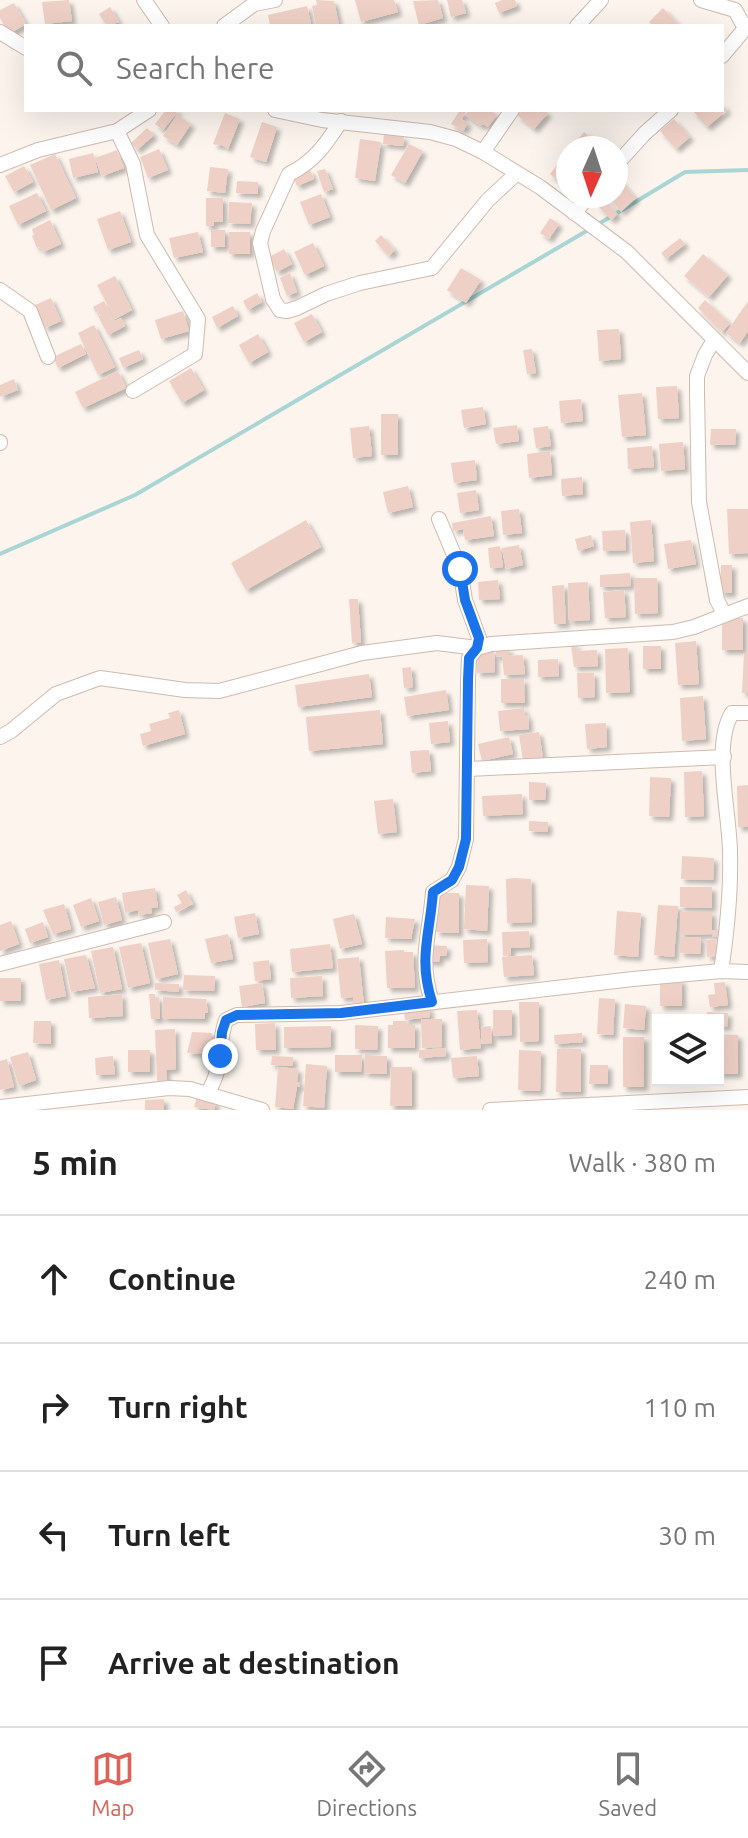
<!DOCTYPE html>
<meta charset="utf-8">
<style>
body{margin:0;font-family:Ubuntu,sans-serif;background:#f6f6f6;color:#222}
.controls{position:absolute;right:24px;bottom:24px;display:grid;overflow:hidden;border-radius:0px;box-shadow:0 8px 32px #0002}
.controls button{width:72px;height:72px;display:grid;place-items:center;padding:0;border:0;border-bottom:2px solid #e0e0e0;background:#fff;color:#222;font:40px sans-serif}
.compass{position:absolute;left:556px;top:136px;width:72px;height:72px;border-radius:50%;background:#fff;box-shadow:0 8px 32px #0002;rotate:183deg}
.stop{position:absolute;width:24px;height:24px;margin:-18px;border:6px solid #1a73e8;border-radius:50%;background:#fff}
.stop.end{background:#1a73e8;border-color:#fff;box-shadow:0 2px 8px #0008}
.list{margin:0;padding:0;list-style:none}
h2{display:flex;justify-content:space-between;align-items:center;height:104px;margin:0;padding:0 32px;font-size:34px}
h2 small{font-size:26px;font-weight:400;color:#767676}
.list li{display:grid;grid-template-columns:52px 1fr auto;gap:24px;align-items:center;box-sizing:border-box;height:128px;padding:0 32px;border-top:2px solid #e0e0e0}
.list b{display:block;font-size:30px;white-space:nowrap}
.list em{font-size:26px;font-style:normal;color:#767676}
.icon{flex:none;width:44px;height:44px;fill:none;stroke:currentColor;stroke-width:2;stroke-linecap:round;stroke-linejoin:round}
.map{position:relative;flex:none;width:748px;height:1110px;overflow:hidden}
.search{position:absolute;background:#fff;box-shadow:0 8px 32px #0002;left:24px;right:24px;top:24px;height:88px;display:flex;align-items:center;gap:20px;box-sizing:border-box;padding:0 28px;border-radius:0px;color:#767676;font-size:30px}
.sheet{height:616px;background:#fff}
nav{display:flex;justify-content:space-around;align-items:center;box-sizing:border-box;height:112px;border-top:2px solid #e0e0e0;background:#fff;font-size:22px;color:#767676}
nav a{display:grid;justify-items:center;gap:4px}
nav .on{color:#dc635c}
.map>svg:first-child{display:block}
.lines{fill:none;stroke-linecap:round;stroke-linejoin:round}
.stream{stroke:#a9d6d5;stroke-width:4}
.building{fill:#efd0c6;filter:url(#shadow)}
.minor-casing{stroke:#cebab2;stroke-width:16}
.minor{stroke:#fff;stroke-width:14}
.route{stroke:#1a73e8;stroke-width:10}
</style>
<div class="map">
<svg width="748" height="1110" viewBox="0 0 748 1110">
<defs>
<filter id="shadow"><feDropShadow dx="4" dy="4" stdDeviation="2" flood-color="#0004"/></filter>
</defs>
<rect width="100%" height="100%" fill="#fcf4ed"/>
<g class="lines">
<g class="stream">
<path d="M597,225L685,172L748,170"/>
<path d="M0,554L135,495L590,229"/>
</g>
</g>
<g class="building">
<path d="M69,0L72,21L45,24L42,2Z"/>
<path d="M316,0L334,1L339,25L316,26L312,6L317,5Z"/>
<path d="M355,0H394L398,12L361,22Z"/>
<path d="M438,0L443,18L419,25L413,1Z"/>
<path d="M447,0H462L466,13L451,17Z"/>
<path d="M502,0H515L517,6L499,13L495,3Z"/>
<path d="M14,3L26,24L9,34L0,18V10Z"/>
<path d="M307,6L311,24L270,26L268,15Z"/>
<path d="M110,7L119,22L107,26L99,14Z"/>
<path d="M663,8L680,26H653L649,22Z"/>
<path d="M722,103L727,110L707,127L692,110H722Z"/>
<path d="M166,110H179L163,130L155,124Z"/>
<path d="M460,110H467L461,119L468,123L463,131L451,124Z"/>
<path d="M469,110H491L497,115L488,127L483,124L481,126L465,115Z"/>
<path d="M522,110H544L548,113L534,129L517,115Z"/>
<path d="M225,113L240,119L228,149L220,144V146L213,144Z"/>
<path d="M177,115L191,124L177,145L163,136Z"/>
<path d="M674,119L690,137L676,149L660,131Z"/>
<path d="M262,122L277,127L266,162L250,157Z"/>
<path d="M147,128L154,135L137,150L131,143Z"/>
<path d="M584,132L603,148H571Z"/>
<path d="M384,134L404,137L403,146L383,144Z"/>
<path d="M360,139L381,142L375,181L355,178Z"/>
<path d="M409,144L423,151L405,183L391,175Z"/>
<path d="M159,149L168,170L148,178L140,157Z"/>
<path d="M117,150L124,168L102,176L95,158Z"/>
<path d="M568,151V189L550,174Z"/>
<path d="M93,153L98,172L73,178L69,159Z"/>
<path d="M55,154L76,198L51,210L30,165Z"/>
<path d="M24,166L33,182L14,192L5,176Z"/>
<path d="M210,167L228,169L225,193L207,191Z"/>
<path d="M325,169L333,189L324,192L317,171Z"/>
<path d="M310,170L314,179L297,186L293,176Z"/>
<path d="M616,176L636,198L621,212L607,196H616Z"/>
<path d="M237,181L258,182V194L236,193Z"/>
<path d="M37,193L46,211L18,225L9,206Z"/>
<path d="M321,194L330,217L309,225L300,202Z"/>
<path d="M206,198H223V222H214V226H206Z"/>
<path d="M603,198L618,214L611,220L597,205Z"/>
<path d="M229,202L252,203L250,224L228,223Z"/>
<path d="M120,211L131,242L108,250L97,219Z"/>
<path d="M550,218L559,224L549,239L540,233Z"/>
<path d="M50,220L61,244L43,252L40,247L37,248L32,236L34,235L32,229Z"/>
<rect x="211" y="230" width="14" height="17"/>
<path d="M198,232L203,252L174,258L169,238Z"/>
<rect x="229" y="232" width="21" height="22"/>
<path d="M381,235L395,250L389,256L375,241Z"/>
<path d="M680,238L685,244L666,259L661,253Z"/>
<path d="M313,243L324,266L305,275L294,252Z"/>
<path d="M284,249L292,264L277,272L269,257Z"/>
<path d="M703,254L728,275L709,297L684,276Z"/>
<path d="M461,268L481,280L466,303L447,290Z"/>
<path d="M290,273L297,292L287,296L280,278Z"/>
<path d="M115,276L132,310L115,319L97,285Z"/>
<path d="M257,293L262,302L248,310L243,301Z"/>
<path d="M51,298L61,321L45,328L35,305Z"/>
<path d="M705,300L730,323L722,332L698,308Z"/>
<path d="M104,301L115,321L121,318L125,326L108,335L98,316L100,315L98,311L96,313L93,307Z"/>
<path d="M748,301V331L740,343L726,333Z"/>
<path d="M233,306L238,316L217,328L212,317Z"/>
<path d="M183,311L189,331L161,339L155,320Z"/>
<path d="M312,314L322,332L304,342L294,323Z"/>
<path d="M94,325L115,367L98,375L78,333Z"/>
<path d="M619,329L621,359L599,361L597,330Z"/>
<path d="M258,334L268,352L249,363L239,345Z"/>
<path d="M81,344L86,354L58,368L53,357Z"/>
<path d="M532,349L536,373L527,374L523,350Z"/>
<path d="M139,350L143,359L123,368L119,358Z"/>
<path d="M191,368L204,390L182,403L169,381Z"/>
<path d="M118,371L126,388L83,408L75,392Z"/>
<path d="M14,379L18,390L0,397V385Z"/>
<path d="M677,386L679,418L658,419L656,387Z"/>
<path d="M642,393L646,435L622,437L618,395Z"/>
<path d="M581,399L583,421L561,423L559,401Z"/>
<path d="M483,407L486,424L464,428L461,410Z"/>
<rect x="381" y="414" width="17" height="41"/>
<path d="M517,425L519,441L496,444L493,428Z"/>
<path d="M369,426L372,456L353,458L350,428Z"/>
<path d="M548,426L551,446L536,448L533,428Z"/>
<path d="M711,429H736L735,445H710Z"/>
<path d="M683,442L685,469L661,471L659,444Z"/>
<path d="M652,446L654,467L628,469L627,448Z"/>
<path d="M550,451L552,475L529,478L527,454Z"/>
<path d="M475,460L477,480L454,483L451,463Z"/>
<path d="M582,477L583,494L562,496L561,479Z"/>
<path d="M408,486L413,507L388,513L383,492Z"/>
<path d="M476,490L479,510L460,513L457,493Z"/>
<path d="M519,509L522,533L503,535L501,511Z"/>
<path d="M727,509H748V553L729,554Z"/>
<path d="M491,516L494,536L465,540L463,529L453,531L452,523Z"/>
<path d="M306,520L321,547L246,590L231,563Z"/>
<path d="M651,520L654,561L633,563L630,522Z"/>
<path d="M625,530L626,550L603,551L602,531Z"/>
<path d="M591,535L594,546L578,551L575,539Z"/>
<path d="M691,540L696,564L668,569L664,544Z"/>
<path d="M519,545L523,565L506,569L502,548Z"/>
<path d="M500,546L503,567L490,568L488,548Z"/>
<path d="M721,565H732V593H720Z"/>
<path d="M630,573L631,586L600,587V575Z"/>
<path d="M634,578H657L658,613L635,614Z"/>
<path d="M498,580L500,599L479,600L478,582Z"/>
<path d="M588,582L590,620L569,621L568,583Z"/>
<path d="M564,585L566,624H554L552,586Z"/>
<path d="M624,590L626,617L605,618L603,592Z"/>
<path d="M349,599H358L361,643H352Z"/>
<rect x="722" y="618" width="21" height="32"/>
<path d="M696,641L699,684L678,685L675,643Z"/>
<path d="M571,645H577L578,651L597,650L598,666L574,667Z"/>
<rect x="643" y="646" width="18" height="23"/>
<path d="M628,648L630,692L606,693L605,649Z"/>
<path d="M496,649H509V655L502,656L523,655L525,674L504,675L502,656L496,657Z"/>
<path d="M494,650L495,672L477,673L476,651Z"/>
<path d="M744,653H748V693H742Z"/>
<path d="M558,659L559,676L538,677V660Z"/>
<path d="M411,667L413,687L404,688L402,668Z"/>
<path d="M577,673H594L595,697L578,698Z"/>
<path d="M369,674L372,697L298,707L295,685Z"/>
<path d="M501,679H524L525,703H501Z"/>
<path d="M446,690L449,710L407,716L404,697Z"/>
<path d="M703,696L706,739L682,741L680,698Z"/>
<path d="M524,708L525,716L528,715L529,729L500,731L498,711Z"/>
<path d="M179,710L185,734L143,746L140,734L151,731L149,724L170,718L168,713Z"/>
<path d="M380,710L383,744L309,751L306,717Z"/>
<path d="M448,721L450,742L431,744L429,723Z"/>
<path d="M606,723L607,747L587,749L585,724Z"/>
<path d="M539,732L543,758L523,761L519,735Z"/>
<path d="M509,737L513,754L482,761L478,744Z"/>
<path d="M429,750L431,771L412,773L410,751Z"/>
<path d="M702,771L704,816L685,817L684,772Z"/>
<path d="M650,777L671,778L669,817L649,816Z"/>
<path d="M529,782L546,783L545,800H529Z"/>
<path d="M748,785V827H738L737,786Z"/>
<path d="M522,794L523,814L483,816L482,796Z"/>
<path d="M393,799L397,832L378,834L374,801Z"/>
<path d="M529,821L548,822V832L529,831Z"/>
<path d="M682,856L714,858L713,880L681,879Z"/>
<path d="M514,878L531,879L532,922L507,923L506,879Z"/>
<path d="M466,885L489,886L487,931L464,929Z"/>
<path d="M680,887H712V908L680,907Z"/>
<path d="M155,888L158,907L151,908L152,913L139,915L138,910L125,913L122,893Z"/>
<path d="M186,890L193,904L176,912L174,907L182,903L177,895Z"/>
<path d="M436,893H459V933L436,932Z"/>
<path d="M116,897L122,920L104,925L98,902Z"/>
<path d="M91,898L99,921L81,927L73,905Z"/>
<path d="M64,904L71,929L53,934L43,910Z"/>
<path d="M658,905L678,906L674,957L654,955Z"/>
<path d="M617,911L641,913L638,957L614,955Z"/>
<path d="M680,912H712V930H720L719,937H712L713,934L680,935Z"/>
<path d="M255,913L259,934L238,938L234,917Z"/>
<path d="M354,914L362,944L340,949L333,919Z"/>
<path d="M386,917L415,919L411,939L385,938Z"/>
<path d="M11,921L19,944L0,951V925Z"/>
<path d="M43,922L48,937L30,943L25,929Z"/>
<path d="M529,931L530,947L511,948V955L503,956L502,932Z"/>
<path d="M228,934L233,959L211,963L205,939Z"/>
<path d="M680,937H701L700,954L680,953Z"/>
<path d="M170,939L178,974L156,979L148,943Z"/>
<path d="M487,939L488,962L464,963L463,940Z"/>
<path d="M716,939L717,956L707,957L706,940Z"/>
<path d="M141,943L150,983L128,988L119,947Z"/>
<path d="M330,944L333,968L292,972L290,949Z"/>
<path d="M427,945L447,946L446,956H440L439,962L426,961Z"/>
<path d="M113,947L122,989L100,993L91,951Z"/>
<path d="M404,950V952H413L415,988H387L385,951Z"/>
<path d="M86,955L95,988L71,992L64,959Z"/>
<path d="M532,955L534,975L504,977L502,957Z"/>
<path d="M359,957L364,1005L353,1006V997L341,998L337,959Z"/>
<path d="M59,960L66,996L46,1000L39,964Z"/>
<path d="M269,960L271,979L255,981L253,962Z"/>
<path d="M184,975L215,976L214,991L183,990Z"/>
<path d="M322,976L323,996L291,998L290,978Z"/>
<rect x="0" y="978" width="21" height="23"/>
<path d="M660,979L682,980V1006H660Z"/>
<path d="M725,982L728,1005L710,1007L708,995L715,994L714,983Z"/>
<path d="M155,983L179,984V992L155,990Z"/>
<path d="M262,983L265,1003L242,1007L239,986Z"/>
<path d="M122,994L123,1016L89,1018L88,997Z"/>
<path d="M149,994H155V998H159L160,1019H151Z"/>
<path d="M163,997L206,999L208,1013H205V1019L162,1018Z"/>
<path d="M599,998L615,999L613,1035L597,1034Z"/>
<path d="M519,1002H539V1041L520,1042Z"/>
<path d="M625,1004L646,1006L644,1030L623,1028Z"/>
<path d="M429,1007L430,1017L405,1020L404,1011Z"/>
<path d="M477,1010L481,1048L460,1050L457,1011Z"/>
<path d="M493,1010H512V1035L493,1036Z"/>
<path d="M707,1012L728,1013L727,1027L718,1026V1020H707Z"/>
<path d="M421,1019H442V1047L422,1048Z"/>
<path d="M34,1021H51V1044L33,1043Z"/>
<path d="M393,1021H407V1025H415V1048H388V1025H393Z"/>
<path d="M275,1023L276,1050H256L255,1024Z"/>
<path d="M355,1025L378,1026L377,1050L355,1049Z"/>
<path d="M331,1026V1047L284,1048V1027Z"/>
<path d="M491,1026L492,1043L481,1044V1027Z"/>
<path d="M175,1029L176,1069L166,1070L167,1080L157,1081L155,1030Z"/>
<path d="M192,1032L212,1033L211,1054L187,1053Z"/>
<path d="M582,1033L583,1042L555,1044L554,1035Z"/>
<path d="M719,1034L738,1035V1074H718Z"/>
<rect x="623" y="1037" width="21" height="50"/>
<path d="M445,1048L446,1056L419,1058V1050Z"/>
<path d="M557,1049H581V1092H556Z"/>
<rect x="128" y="1050" width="22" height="22"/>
<path d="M519,1050L541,1051L540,1091L518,1090Z"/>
<path d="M28,1052L36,1080L19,1086L10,1057Z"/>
<path d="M365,1053H369V1056H387V1074L364,1073Z"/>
<path d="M335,1055H362L361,1072H335Z"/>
<path d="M113,1056L115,1074L96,1075L95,1058Z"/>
<path d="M272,1056L293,1057V1066L271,1065Z"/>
<path d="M477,1056L479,1076L453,1078L451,1058Z"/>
<path d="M7,1059L14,1087L0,1090V1061Z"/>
<path d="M306,1064L327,1066L324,1108L303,1106Z"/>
<path d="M590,1065H608V1084H589Z"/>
<path d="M278,1067L298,1069L297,1082H300V1087H297L293,1109L275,1107Z"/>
<path d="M391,1067H412V1106H390Z"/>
<path d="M197,1097L216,1102L214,1110L194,1107Z"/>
<path d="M164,1099V1110H145V1100Z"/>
</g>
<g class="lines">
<defs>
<g id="minor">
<path d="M144,0L162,26"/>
<path d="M701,0L735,10L745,28"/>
<path d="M224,26L254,4L275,0"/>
<path d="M577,26L601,0"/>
<path d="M0,32L26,48"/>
<path d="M722,56L748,25"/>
<path d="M275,110L322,120L430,132L456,139L483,152L540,187L627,252L748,373"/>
<path d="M341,121C326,144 314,162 289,174L263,231L260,243L273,299L280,310L287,311L297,308L326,294L360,283L432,268L488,200L516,174"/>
<path d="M117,131L133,164L147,235L198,319L195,354L133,391"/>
<path d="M483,152L512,110"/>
<path d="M0,165L38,150L117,131L149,110"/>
<path d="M616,165L645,133L671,110"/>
<path d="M574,213L589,196"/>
<path d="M0,290L30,311L48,357"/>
<path d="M714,340L705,355L697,376V393L699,502L717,600L724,614"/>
<path d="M0,443V442"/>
<path d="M0,737L11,731L56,694L100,678L185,690L219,691L362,653L437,643L477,648L491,644L673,632L694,627L748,606"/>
<path d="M468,769L724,757"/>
<path d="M0,964L164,922"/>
<path d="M721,971C727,932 731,892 730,853C730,814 712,746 732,713H748"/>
<path d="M432,1002C418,959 430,934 433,892L452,880L459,867L466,839L468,680L469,658L477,648L479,638L465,600L460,569L439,519"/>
<path d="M207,1094C225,1065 216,1049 226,1020L237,1015L341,1013L633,979L721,971L748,972"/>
<path d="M0,1107L169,1088L190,1089L262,1110"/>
<path d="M490,1110L748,1097"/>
</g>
</defs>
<use href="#minor" class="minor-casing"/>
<use href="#minor" class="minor"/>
</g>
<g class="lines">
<path class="route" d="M220,1056L222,1032L226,1020L237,1015L341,1013L432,1002C418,959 430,934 433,892L452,880L459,867L466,839L468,680L469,658L477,648L479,638L465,600L460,569"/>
</g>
</svg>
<div class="controls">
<button><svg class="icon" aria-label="layers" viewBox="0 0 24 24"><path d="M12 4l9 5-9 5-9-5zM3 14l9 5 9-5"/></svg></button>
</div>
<svg class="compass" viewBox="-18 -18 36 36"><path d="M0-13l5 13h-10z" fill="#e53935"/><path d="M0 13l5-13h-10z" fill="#767676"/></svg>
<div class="stop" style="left:460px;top:569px"></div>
<div class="stop end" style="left:220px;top:1056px"></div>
<div class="search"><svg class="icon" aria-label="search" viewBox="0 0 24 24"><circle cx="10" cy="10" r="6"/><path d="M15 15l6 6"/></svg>Search here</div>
</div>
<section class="sheet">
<h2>5 min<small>Walk · 380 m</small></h2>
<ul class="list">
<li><svg class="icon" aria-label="ahead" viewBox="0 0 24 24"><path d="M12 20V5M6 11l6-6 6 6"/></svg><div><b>Continue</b></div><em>240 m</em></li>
<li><svg class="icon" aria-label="right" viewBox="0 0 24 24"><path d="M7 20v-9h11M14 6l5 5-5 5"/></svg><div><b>Turn right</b></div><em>110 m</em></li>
<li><svg class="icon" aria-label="left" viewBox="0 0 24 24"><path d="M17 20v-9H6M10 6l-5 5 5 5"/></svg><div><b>Turn left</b></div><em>30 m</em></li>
<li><svg class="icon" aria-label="arrive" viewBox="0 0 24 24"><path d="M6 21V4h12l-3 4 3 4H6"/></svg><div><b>Arrive at destination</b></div></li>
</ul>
</section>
<nav>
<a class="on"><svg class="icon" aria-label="map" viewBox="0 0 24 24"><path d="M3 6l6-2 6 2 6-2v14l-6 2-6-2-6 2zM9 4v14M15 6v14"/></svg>Map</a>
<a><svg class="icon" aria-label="directions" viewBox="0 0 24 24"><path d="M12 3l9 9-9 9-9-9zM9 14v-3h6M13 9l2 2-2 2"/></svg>Directions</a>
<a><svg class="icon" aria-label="saved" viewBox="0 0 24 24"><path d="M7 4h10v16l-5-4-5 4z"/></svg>Saved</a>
</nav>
